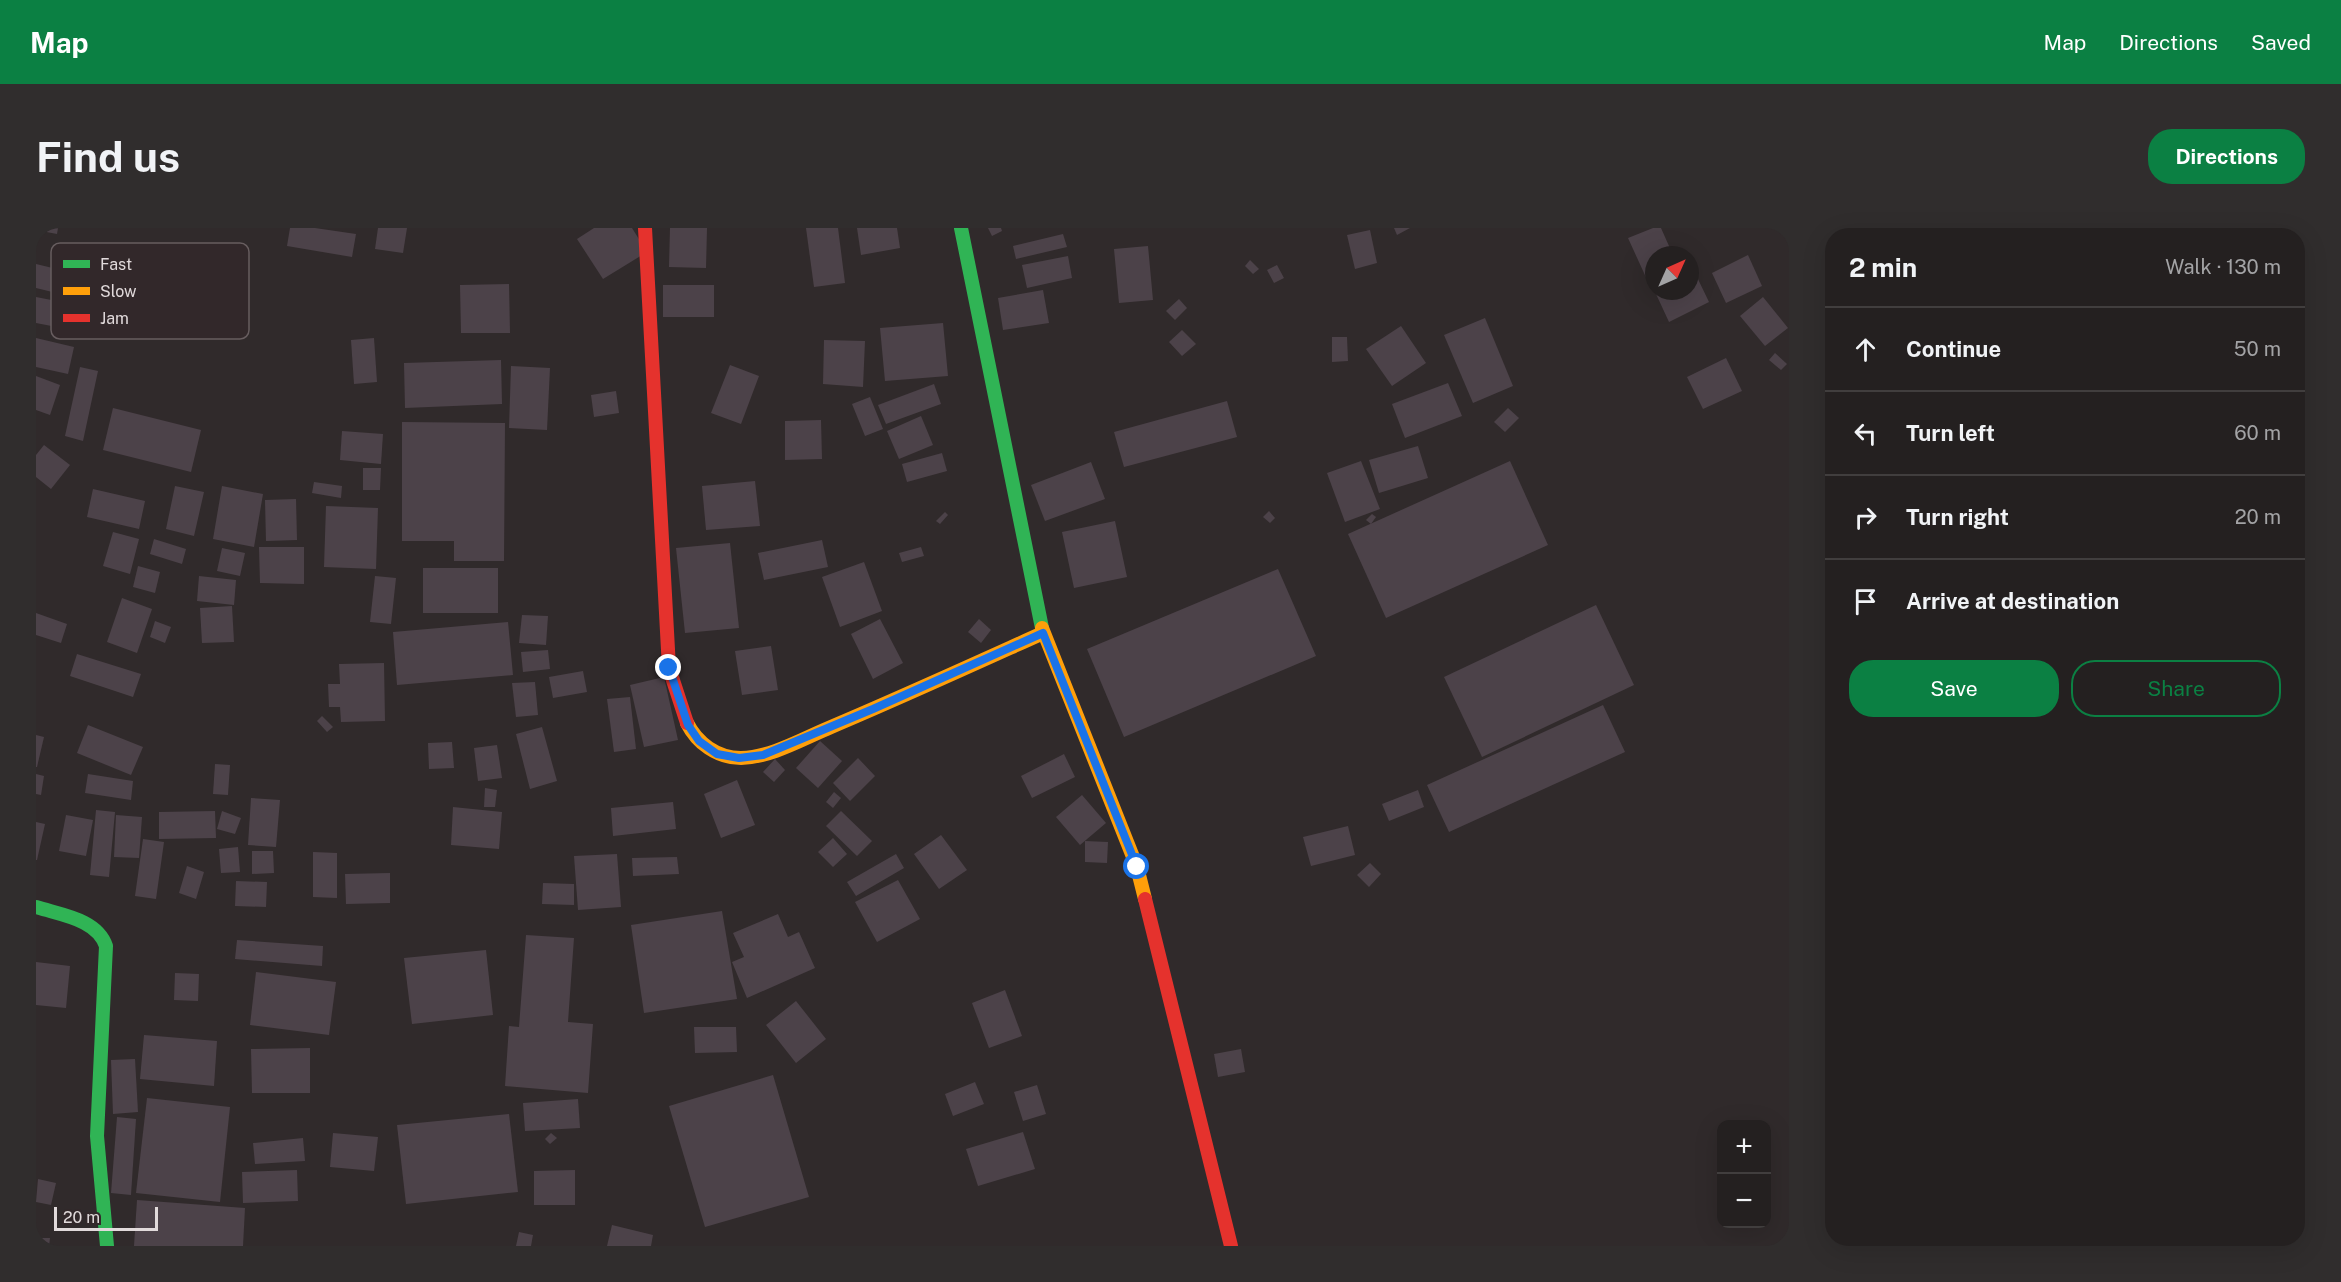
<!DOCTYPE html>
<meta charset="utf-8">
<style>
body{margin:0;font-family:"Public Sans",sans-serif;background:#302d2d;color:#f1f3f6}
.controls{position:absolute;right:18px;bottom:18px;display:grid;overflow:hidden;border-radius:12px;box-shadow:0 6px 24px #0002}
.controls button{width:54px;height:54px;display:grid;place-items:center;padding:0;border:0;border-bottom:2px solid #413e3e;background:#242020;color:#f1f3f6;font:30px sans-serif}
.compass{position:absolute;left:1609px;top:18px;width:54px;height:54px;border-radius:50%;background:#242020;box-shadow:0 6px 24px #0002;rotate:45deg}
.scale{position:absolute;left:18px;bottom:15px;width:104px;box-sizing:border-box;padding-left:6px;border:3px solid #e1dadb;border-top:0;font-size:16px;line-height:21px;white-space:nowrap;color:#e1dadb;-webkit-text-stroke:4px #32282a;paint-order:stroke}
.stop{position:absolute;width:18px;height:18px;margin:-14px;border:4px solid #1a73e8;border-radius:50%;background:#fff}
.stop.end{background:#1a73e8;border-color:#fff;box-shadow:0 2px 6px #0008}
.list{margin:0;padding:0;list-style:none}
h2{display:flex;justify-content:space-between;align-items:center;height:78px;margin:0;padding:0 24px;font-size:26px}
h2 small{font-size:20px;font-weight:400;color:#a3a3a5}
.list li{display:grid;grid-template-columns:39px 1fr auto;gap:18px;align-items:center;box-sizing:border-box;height:84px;padding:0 24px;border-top:2px solid #413e3e}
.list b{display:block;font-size:22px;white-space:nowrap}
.list em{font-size:20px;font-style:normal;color:#a3a3a5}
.actions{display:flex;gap:12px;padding:18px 24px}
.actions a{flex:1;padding:14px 0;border:2px solid #0b8043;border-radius:24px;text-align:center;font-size:21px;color:#0b8043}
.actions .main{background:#0b8043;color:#fff}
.icon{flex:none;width:33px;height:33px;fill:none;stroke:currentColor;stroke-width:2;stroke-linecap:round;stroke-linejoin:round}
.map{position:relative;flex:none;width:1753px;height:1018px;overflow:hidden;border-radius:24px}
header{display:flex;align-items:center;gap:36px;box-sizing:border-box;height:84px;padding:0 30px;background:#0b8043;color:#fff}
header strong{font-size:28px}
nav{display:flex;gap:33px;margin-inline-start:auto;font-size:21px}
.intro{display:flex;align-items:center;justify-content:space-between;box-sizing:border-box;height:144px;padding:0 36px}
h1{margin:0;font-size:42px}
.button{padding:15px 27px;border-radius:24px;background:#0b8043;color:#fff;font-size:21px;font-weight:700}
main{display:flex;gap:36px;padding:0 36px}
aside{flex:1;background:#242020;border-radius:24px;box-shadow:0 6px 24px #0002}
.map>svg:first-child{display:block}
.building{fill:#4c4249}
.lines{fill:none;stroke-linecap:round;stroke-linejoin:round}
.fast{stroke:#30b455;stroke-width:14}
.slow{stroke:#ff9f0a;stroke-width:14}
.jam{stroke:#e5322d;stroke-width:14}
.route{stroke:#1a73e8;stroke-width:8}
.key{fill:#32282a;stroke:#675d5f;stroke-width:1.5}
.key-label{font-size:16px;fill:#e1dadb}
</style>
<header>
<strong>Map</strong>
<nav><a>Map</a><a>Directions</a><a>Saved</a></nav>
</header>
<div class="intro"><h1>Find us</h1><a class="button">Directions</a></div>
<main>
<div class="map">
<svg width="1753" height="1018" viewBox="0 0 1753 1018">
<rect width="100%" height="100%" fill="#302a2b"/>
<g class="building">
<path d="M0,0H22L21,6L0,2Z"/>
<path d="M254,0H279L320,6L316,29L251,18Z"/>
<path d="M342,0H371L367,25L339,21Z"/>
<path d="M558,0H596L611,24L567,51L541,11Z"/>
<path d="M634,0H671L670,40L633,39Z"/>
<path d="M770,0H802L809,55L778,59Z"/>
<path d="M821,0H861L864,20L825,27Z"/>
<path d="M952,0H965L966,3L956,8Z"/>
<path d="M1358,0H1374L1361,7Z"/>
<path d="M1617,0H1625L1637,27H1618V54L1613,56L1592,10Z"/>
<path d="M1334,2L1341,35L1319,41L1311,7Z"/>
<path d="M1027,6L1031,19L980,31L977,18Z"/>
<path d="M1112,18L1117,72L1083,75L1078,21Z"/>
<path d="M1712,27L1726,58L1690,75L1676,45Z"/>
<path d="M1032,28L1036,50L991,60L986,37Z"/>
<path d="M1214,32L1223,41L1217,46L1209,38Z"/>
<path d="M0,36L54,49L49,72L0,60Z"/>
<path d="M1241,37L1248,50L1238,55L1231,42Z"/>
<path d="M1660,47L1673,74L1633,94L1620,66L1627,63H1654V50Z"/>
<path d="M473,56L474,105H425L424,57Z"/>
<rect x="627" y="57" width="51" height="32"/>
<path d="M1007,62L1013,95L967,102L962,70Z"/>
<path d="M0,69L41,77L36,102L0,95Z"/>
<path d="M1727,69L1752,100L1729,118L1704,88Z"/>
<path d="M1143,71L1151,80L1139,92L1130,83Z"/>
<path d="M1449,90L1477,158L1437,175L1408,107Z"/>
<path d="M907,95L912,148L849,153L844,100Z"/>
<path d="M1365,98L1390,135L1356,158L1330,121Z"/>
<path d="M1146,102L1160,116L1146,128L1133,114Z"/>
<path d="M1296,109H1311L1312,133L1296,134Z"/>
<path d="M0,110L38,119L32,146L0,139Z"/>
<path d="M338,110L341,154L318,156L315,112Z"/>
<path d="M788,112L829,113L827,159L787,156Z"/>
<path d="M1739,125L1751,136L1745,142L1733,132Z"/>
<path d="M1690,130L1706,163L1667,181L1651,149Z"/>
<path d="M465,132L466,176L369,180L368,135Z"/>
<path d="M694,137L723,148L705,196L675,185Z"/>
<path d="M475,138L514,140L511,202L473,200Z"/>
<path d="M44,139L62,143L47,213L29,208Z"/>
<path d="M0,148L24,157L14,187L0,182Z"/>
<path d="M1412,155L1426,188L1369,210L1356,176Z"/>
<path d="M898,156L905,176L850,196L842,177Z"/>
<path d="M580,163L583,185L558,189L555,167Z"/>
<path d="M834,169L847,201L829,208L816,176Z"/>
<path d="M1191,173L1201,209L1088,239L1078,204Z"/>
<path d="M77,180L165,202L155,244L67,222Z"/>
<path d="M1472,180L1483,190L1469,204L1458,194Z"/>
<path d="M885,188L897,217L863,231L851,203Z"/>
<path d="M785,192L786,231L749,232V193Z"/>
<path d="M366,194L469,195L468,333H418V313H366Z"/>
<path d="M306,203L347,206L345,236L304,232Z"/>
<path d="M8,217L34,237L15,261L0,249V227Z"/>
<path d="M1382,218L1392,250L1343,265L1333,232Z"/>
<path d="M906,225L911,243L871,254L866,236Z"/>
<path d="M1325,233L1344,281L1309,294L1291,245Z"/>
<path d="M1474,233L1512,317L1350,390L1312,306Z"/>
<path d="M1055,234L1069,271L1009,293L995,257Z"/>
<path d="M327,240H345L344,262H327Z"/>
<path d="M719,253L724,298L670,302L666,258Z"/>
<path d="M278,254L306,258L305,270L276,265Z"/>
<path d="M139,258L168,264L158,308L130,301Z"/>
<path d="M186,258L227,266L218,319L177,311Z"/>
<path d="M57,261L109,273L103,301L51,289Z"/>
<path d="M260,271L261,312L230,313L229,272Z"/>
<path d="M290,278L342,280L340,341L288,339Z"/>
<path d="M1233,283L1239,290L1234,295L1227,289Z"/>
<path d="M909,284L912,287L904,296L900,293Z"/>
<path d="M1336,286L1340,289L1335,296L1330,292Z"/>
<path d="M1079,293L1091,349L1038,360L1026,304Z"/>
<path d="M77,304L103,311L94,346L67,338Z"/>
<path d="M118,311L150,321L146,336L114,326Z"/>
<path d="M786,312L792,339L728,352L722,325Z"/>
<path d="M694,315L703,400L649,405L640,320Z"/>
<path d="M223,319H268V356L224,355Z"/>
<path d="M885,319L888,328L866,334L863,325Z"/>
<path d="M186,320L209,325L204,348L181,343Z"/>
<path d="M828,334L846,383L804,399L786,349Z"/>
<path d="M102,338L124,344L119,365L97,359Z"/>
<rect x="387" y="340" width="75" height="45"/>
<path d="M1242,341L1280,428L1088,509L1051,421Z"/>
<path d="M163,348L200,352L198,377L161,373Z"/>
<path d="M339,348L360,350L355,396L334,394Z"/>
<path d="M86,370L116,381L101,425L71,414Z"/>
<path d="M1560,377L1598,457L1446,529L1408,449Z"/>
<path d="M196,378L198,414L166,415L164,380Z"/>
<path d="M0,385L31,396L25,415L0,407Z"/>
<path d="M486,387L512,388L510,417L483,415Z"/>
<path d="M844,391L867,435L837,451L815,406Z"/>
<path d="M943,391L955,402L945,415L932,404Z"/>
<path d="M119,393L135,399L129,415L114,409Z"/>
<path d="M472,394L477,447L361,457L357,404Z"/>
<path d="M735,418L742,462L706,467L699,423Z"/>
<path d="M512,422L514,441L487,444L485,424Z"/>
<path d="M41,426L105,446L97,469L34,448Z"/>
<path d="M348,435L349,493L305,494L304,479H293L292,456H304L303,436Z"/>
<path d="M547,443L551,464L517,470L513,449Z"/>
<path d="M628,449L642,512L608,519L594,457Z"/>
<path d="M499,454L502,487L480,489L476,455Z"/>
<path d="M594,469L600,521L578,524L571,471Z"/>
<path d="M1567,477L1589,524L1413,604L1391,557Z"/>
<path d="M286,488L297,499L291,504L281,493Z"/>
<path d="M52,497L107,519L95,547L41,525Z"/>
<path d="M506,499L521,553L494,561L480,506Z"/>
<path d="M0,507L8,509L1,539H0Z"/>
<path d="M784,513L806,533L782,560L760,540Z"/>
<path d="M416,514L418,540L393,541L392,515Z"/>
<path d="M461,517L466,550L442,553L438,520Z"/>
<path d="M1028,526L1039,549L996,570L985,548Z"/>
<path d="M822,530L839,548L814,573L797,555Z"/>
<path d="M739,531L749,542L738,554L727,544Z"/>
<path d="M179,536L194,537L192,567L177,566Z"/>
<path d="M0,546L8,548L5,567L0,566Z"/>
<path d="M52,546L97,553L95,572L49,565Z"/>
<path d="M701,552L719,597L685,610L668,566Z"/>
<path d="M449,560L461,562L459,579H448Z"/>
<path d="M1382,562L1388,579L1353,593L1346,576Z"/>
<path d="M798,564L805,570L797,580L790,574Z"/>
<path d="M1046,567L1070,595L1044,617L1020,589Z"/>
<path d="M215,570L244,572L240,619L212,617Z"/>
<path d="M637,574L640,601L577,608L575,580Z"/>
<path d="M417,579L466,584L463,621L415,617Z"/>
<path d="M60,582L79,584L73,649L54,647Z"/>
<path d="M179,583L180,610L123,611V584Z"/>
<path d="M186,583L205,590L199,606L181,601Z"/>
<path d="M805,583L836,613L821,628L790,598Z"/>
<path d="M30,587L57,592L50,628L23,623Z"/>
<path d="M80,587L106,589L103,630L78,629Z"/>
<path d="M0,594L9,596L1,632H0Z"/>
<path d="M1312,598L1319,627L1275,638L1267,609Z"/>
<path d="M905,607L931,642L903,661L878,626Z"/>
<path d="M797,610L811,626L797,639L782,624Z"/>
<path d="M107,611L128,614L120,671L99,668Z"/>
<path d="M1049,613L1072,614L1071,635L1049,634Z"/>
<path d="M202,619L204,644L185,645L183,621Z"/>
<path d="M216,623H237L238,645L216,646Z"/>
<path d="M277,624L301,625V670L277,669Z"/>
<path d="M581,626L585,679L542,682L538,628Z"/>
<path d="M860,626L868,640L820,668L811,654Z"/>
<path d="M641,629L643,646L597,648L596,630Z"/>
<path d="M1334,635L1345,646L1333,659L1321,647Z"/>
<path d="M151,638L168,644L160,671L143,665Z"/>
<path d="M354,645V675L310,676L309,646Z"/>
<path d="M862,652L884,691L841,714L819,674Z"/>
<path d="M200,653L231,654L230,679L199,678Z"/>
<path d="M507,655L538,656V677L506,676Z"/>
<path d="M686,683L701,771L608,785L595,697Z"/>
<path d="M742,686L752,709L763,704L779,740L711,770L696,734L708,729L697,705Z"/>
<path d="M490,707L538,710L532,794L557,796L552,865L469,858L473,798L483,799Z"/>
<path d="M201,712L287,718L286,738L199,731Z"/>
<path d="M450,722L457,787L376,796L368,730Z"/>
<path d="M0,734L34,738L30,780L0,777Z"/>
<path d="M220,744L300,754L293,807L214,797Z"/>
<path d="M139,745L163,746L162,773L138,772Z"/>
<path d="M969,762L986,808L953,820L936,775Z"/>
<path d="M760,773L790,811L760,835L730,797Z"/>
<path d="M658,799H700L701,824L659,825Z"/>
<path d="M108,807L181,813L178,858L104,851Z"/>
<path d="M274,820V865H216L215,821Z"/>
<path d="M1205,821L1209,844L1182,849L1178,826Z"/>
<path d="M99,831L102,884L77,886L75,832Z"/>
<path d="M737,847L773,969L669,999L633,878Z"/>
<path d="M939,854L948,876L917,888L909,866Z"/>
<path d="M1001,857L1010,886L987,893L978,864Z"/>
<path d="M111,870L194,879L184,974L100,965Z"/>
<path d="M542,871L544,900L489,903L487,875Z"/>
<path d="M473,886L482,964L370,976L361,897Z"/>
<path d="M81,889L100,891L95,967L75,965Z"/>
<path d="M987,904L999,941L942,958L930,921Z"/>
<path d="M297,905L342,909L338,943L294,939Z"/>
<path d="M515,905L521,910L514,916L509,911Z"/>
<path d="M267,910L269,933L219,936L217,915Z"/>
<path d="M261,942L262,973L207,975L206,944Z"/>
<path d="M539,942V977H498V943Z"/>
<path d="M2,951L20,955L15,977L0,974Z"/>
<path d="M101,972L209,980L207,1018H98Z"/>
<path d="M576,997L617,1007L615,1018H571Z"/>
<path d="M483,1004L497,1007L495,1018H480Z"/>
<path d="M0,1010H14L13,1018H0Z"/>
</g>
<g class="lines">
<g class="fast">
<path d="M925,0L1006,400"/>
<path d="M0,679C25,687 61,691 70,718L61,908L71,1018"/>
</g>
<g class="slow">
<path d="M1006,400L1101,639L1109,671"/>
<path d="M651,495C661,515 681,530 705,530C736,529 766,511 795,499C866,469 936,437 1007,405"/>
</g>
<g class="jam">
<path d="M609,0L633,440L651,495"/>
<path d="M1109,671L1195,1018"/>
</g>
</g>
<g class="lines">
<path class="route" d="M633,440L652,497L663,513L681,526L703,530L727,527L837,481L1007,405L1101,639"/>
</g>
<rect x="15" y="15" width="198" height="96" rx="9" class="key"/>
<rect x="27" y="32" width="27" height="8" fill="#30b455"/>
<rect x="27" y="59" width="27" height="8" fill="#ff9f0a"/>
<rect x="27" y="86" width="27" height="8" fill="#e5322d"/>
<g class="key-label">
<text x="64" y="42">Fast</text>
<text x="64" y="69">Slow</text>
<text x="64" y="96">Jam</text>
</g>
</svg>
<div class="controls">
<button>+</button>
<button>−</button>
</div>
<svg class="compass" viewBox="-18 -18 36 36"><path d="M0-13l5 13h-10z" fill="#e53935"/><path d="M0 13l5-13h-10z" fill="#a3a3a5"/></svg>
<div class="scale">20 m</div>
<div class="stop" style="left:1101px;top:639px"></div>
<div class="stop end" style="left:633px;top:440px"></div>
</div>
<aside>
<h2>2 min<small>Walk · 130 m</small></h2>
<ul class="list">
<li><svg class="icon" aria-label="ahead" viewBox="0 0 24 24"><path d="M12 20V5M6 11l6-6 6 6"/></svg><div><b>Continue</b></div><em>50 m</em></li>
<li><svg class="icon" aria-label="left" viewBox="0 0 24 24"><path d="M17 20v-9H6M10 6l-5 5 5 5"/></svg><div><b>Turn left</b></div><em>60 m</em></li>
<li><svg class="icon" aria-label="right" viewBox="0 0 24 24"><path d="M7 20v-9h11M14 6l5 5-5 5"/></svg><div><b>Turn right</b></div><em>20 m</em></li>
<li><svg class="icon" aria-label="arrive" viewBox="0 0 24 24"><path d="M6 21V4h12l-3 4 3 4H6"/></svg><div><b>Arrive at destination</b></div></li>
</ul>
<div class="actions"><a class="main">Save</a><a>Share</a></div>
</aside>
</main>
